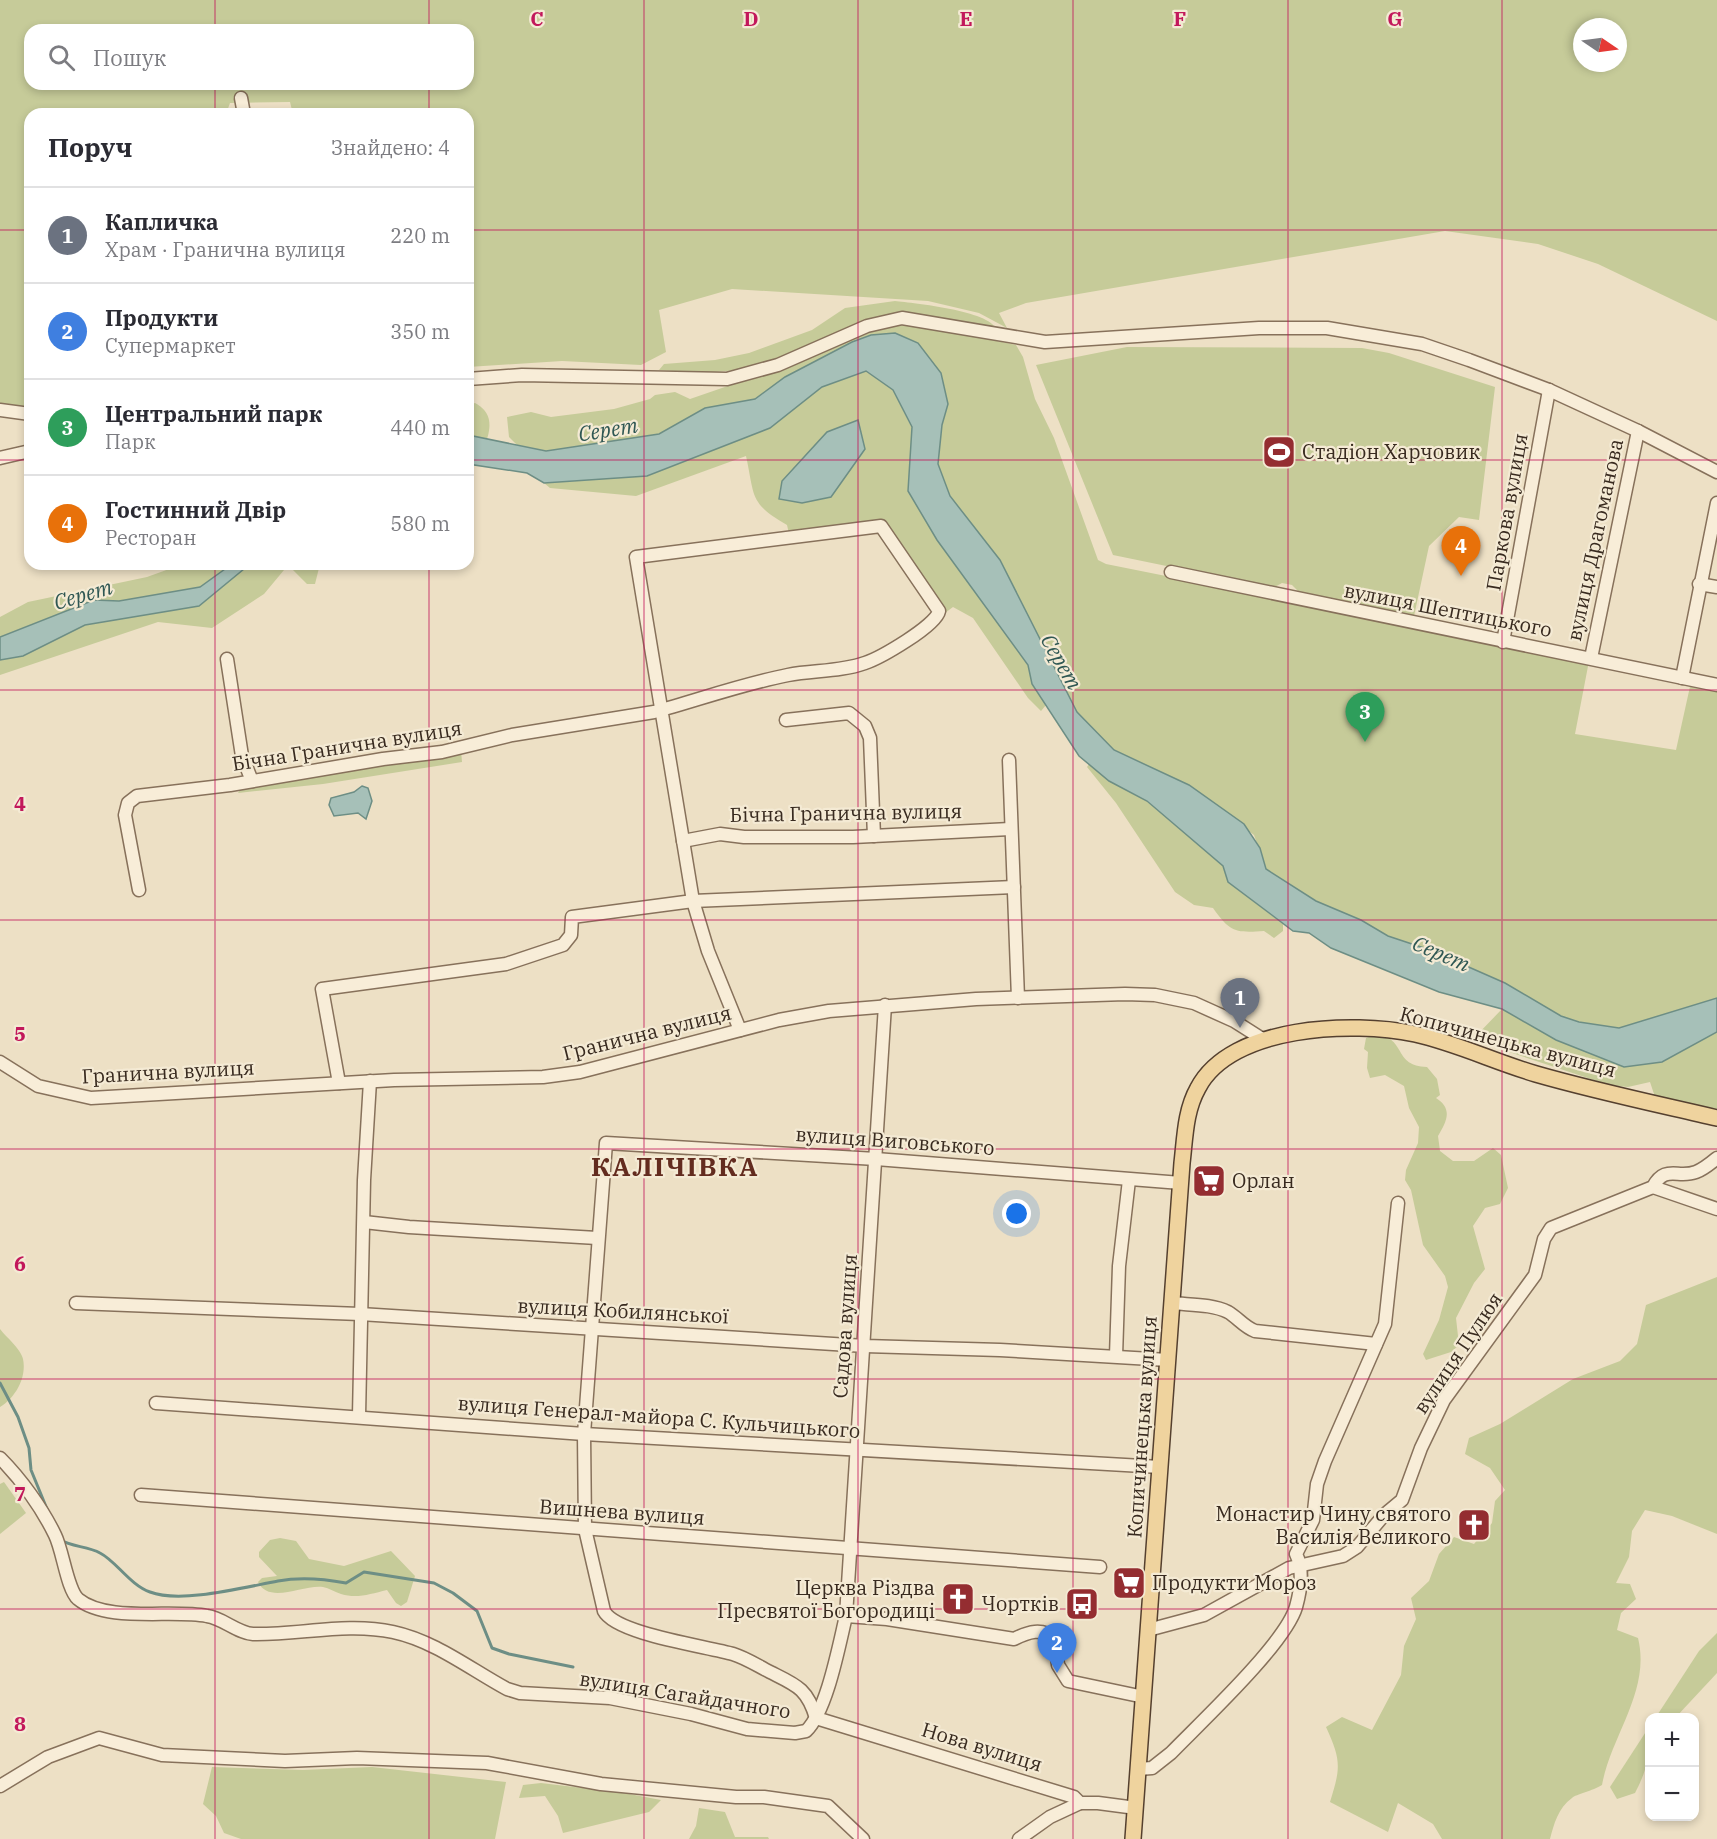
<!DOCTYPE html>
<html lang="uk">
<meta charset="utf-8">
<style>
body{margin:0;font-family:"IBM Plex Serif",serif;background:#f2f2f3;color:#2b2b33}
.controls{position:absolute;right:18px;bottom:18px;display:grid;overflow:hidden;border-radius:12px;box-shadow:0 3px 9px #0003}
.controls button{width:54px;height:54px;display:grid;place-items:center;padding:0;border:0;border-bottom:2px solid #e1e1e2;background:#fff;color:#2b2b33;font:30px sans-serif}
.compass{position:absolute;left:1573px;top:18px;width:54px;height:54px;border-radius:50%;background:#fff;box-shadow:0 3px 9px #0003;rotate:103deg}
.you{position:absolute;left:1017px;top:1214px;width:21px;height:21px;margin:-15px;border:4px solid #fff;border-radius:50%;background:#1a73e8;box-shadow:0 0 0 9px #1a73e833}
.badge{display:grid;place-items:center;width:39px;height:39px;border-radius:50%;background:#942d31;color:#fff;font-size:20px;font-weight:700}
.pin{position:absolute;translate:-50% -50px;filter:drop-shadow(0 2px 3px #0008)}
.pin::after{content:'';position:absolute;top:32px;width:21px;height:18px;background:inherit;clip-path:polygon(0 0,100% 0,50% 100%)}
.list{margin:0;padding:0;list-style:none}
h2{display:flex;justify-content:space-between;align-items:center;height:78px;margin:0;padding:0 24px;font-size:26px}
h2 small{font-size:20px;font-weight:400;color:#7c7c81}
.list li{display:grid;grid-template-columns:39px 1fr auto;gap:18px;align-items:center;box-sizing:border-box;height:96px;padding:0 24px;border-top:2px solid #e1e1e2}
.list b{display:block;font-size:22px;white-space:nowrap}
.list p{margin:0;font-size:20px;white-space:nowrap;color:#7c7c81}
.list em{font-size:20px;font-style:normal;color:#7c7c81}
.icon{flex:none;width:33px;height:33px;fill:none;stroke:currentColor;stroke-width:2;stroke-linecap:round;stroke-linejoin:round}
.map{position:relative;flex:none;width:1717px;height:1839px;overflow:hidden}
.search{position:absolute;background:#fff;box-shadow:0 3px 9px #0003;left:24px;top:24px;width:450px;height:66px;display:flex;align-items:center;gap:15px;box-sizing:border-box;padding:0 21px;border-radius:18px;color:#7c7c81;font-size:22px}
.panel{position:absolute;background:#fff;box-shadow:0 3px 9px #0003;left:24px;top:108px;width:450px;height:462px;border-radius:18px}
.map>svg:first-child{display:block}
.green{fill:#c6cb99;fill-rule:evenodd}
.water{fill:#a6c0b8;stroke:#6d8e85;stroke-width:1.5}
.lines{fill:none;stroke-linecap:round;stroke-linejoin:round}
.stream{stroke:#6d8e85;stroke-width:3}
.minor-casing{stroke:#87715b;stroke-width:15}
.major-casing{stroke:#55402f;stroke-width:18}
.minor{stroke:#f8edd8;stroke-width:12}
.major{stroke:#efd39e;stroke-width:15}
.grid{fill:none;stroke:#c2185b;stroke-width:1.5;stroke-opacity:0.55}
.labels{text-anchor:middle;stroke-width:4.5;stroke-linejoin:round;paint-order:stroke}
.poi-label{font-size:20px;fill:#382a1f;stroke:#f4ead4;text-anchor:start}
.street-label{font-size:20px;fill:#382a1f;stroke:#f4ead4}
.water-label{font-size:21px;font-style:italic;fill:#2f5753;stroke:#f4ead4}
.district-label{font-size:26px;font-weight:bold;letter-spacing:1.5px;fill:#632c1f;stroke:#f4ead4}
.grid-label{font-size:20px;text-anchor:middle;font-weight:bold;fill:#c2185b;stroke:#f4ead4;stroke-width:4.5;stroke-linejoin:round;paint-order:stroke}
</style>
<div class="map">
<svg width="1717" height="1839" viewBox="0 0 1717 1839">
<rect width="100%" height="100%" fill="#ede0c5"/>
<g class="green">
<path d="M0,0H1717V321L1598,264L1538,244L1445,231L1026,303L999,313L1007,328L979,313L928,301L732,289L659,310L666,352L641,365L562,361L468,367V114H293L290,102L230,103L226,114H30V410L0,405ZM1582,27H1618V63H1582ZM30,30H468V84H30Z"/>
<path d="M895,301C914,303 990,311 996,329L909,314L786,357L739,370L701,373L659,370L664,364L715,360L749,353L812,330L845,308Z"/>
<path d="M907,322L1016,345L1023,357L1035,399L1054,438L1098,560L1106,564L1589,661L1575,734L1676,750L1691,682L1717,688V998L1619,1028L1579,1022L1561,1016L1505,983L1430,950L1388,936L1361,920L1316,901L1266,869L1254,835L1189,785L1114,750L1077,712L1000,560L950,496L938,464L942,425L948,404L941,374L918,343L895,333L871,335L852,342L785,377L755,399L705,408L659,434L546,451L517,445L509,437L507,417L531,412L551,417L614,409L650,399L655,395L675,392L690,399L783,367L854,334Z"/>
<path d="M1127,347L1362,348L1389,353L1495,387L1479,520L1459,517L1429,546L1414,616L1301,594L1292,585L1282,583L1273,588L1113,555L1036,365Z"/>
<path d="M866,371L893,390L912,428L908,491L937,540L1028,665L1032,684L1046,705L1041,711L1028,698L973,618L953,607L945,613L882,521L789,534L787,525C749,503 755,497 746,456L636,496L550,488L544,483L647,476L770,428L822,387Z"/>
<path d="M475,403C490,411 492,423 487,439L468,435V405Z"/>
<path d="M183,564H232L200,587L119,601L94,600L0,637V617L28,602L147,577Z"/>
<path d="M250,564H316L319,568L315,584H307L292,569L284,570L264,594L212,628L158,622L0,675V660L23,656L85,625L199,606Z"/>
<path d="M461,750L462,762L323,784L238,793L241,788Z"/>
<path d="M1089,764L1109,781L1147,801L1223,866L1228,882L1283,924V931L1274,938L1264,931C1235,933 1230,932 1213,908L1194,905L1175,892L1116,803L1087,767Z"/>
<path d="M1502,1009L1556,1040L1662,1062L1717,1032V1109L1655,1097L1650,1082L1628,1087L1609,1085L1503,1050L1475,1037Z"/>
<path d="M1377,1034C1407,1039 1393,1066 1427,1067L1437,1079L1440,1095L1436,1098C1453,1109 1447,1121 1438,1136L1440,1151L1453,1161H1474L1493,1148L1501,1155L1508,1188L1500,1204L1485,1208L1473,1226L1485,1269L1474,1283L1456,1318L1459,1345L1451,1352L1426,1360L1423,1354L1439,1320L1448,1287L1445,1276L1423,1245L1411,1190L1405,1180L1406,1170L1418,1143L1419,1127L1409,1108L1404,1086L1385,1075L1370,1078L1367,1068L1368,1052L1364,1049L1366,1038Z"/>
<path d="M1717,1277V1534L1672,1516L1645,1510L1632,1531L1629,1557L1616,1583L1630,1584L1636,1599L1621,1613L1617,1630L1638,1638C1651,1691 1611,1735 1602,1785C1593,1791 1576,1794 1572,1798C1558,1808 1554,1824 1550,1839H1442L1433,1824L1398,1803L1388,1832L1330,1802C1341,1767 1341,1760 1326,1727L1342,1717L1372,1730L1401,1675L1404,1646L1416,1619L1411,1598L1429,1581L1439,1554L1454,1537L1474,1544L1492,1523L1495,1501L1505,1490L1490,1468L1465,1454L1469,1438L1500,1424L1573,1379L1620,1361L1637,1344L1646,1305Z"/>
<path d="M0,1329C6,1337 21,1349 23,1359C27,1378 15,1398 0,1407Z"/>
<path d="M4,1482L26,1513L0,1534V1484Z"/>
<path d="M280,1538L296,1541L309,1559L344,1566L391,1551L415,1576L407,1602L401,1606L396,1603L387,1590C370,1594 357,1599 341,1594C335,1592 329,1588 323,1587C304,1584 269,1605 258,1582L262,1578L277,1576L259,1557V1552L270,1540Z"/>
<path d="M1717,1633V1673L1676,1717H1656L1699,1651Z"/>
<path d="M1649,1727C1650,1754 1648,1768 1635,1793L1617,1799L1610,1787Z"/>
<path d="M212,1767L303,1770L372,1767L506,1782L495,1839H241L224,1833L216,1816L203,1804Z"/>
<path d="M541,1783L624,1793L661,1800L649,1812L563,1833L558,1816L545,1796L519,1798L523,1785Z"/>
<path d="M699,1808L725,1812L735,1837H768L769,1839H689L696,1826Z"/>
</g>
<g class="water">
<path d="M895,333L918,343L941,373L948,404L942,425L938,464L950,496L1000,560L1077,712L1114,750L1189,785L1244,824L1260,848L1266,869L1316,901L1361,920L1388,936L1430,950L1505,983L1561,1016L1579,1022L1619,1028L1717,998V1032L1662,1062L1624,1067L1556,1040L1502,1009L1439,992L1331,948L1309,933L1293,931L1228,882L1223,866L1147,801L1109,781L1079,756L1032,684L1028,665L937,540L908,491L912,427L893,390L866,371L822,387L770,428L647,476L544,483L527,473L468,464V435L546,451L659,434L705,408L755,399L785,377L852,342L871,335Z"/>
<path d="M858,420L865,449L831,497L802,503L779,499L782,481L827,432Z"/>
<path d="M232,564H250L199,606L85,625L23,656L0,660V637L94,600L119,601L200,587Z"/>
<path d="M362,786L368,788L372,801L366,819L358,813L334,816L329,805L331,798L354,792Z"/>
</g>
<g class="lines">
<g class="stream">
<path d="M0,1383L18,1417L29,1448L31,1470L47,1509"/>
<path d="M61,1540C71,1547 88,1546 100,1553C116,1561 130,1585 150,1592C181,1604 245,1587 278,1581C299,1577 325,1579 346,1583L364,1572L434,1583L453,1593L477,1611L492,1648L509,1654L573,1667"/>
</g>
<defs>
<g id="minor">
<path d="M241,98L244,114"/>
<path d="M468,379L522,375L727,379L778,365L867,326L902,318L1045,342L1259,328H1327L1422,344L1469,360L1549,390L1638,431L1717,472"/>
<path d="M0,410L30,414"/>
<path d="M0,458L30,451"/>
<path d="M1171,572L1717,685"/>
<path d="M1699,584L1717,587"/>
<path d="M1503,642L1549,390"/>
<path d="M1591,658L1638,431"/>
<path d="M227,659L242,756L252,781"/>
<path d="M1682,678L1717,503"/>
<path d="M786,720L849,713L865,726L870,738L874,836"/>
<path d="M1009,760L1018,998"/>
<path d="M683,841L720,834L744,837H853L1010,829"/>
<path d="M139,890L125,815L128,803L137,796L230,785L383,759L442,752L512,735L654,712C698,700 742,684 788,675C813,670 840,672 865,663C880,658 936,626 939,611L881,526L636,557L693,901L708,951L740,1030"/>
<path d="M0,1062L38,1086L91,1098L394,1080L543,1077L580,1072L779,1020L829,1011L976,999L1125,994L1155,995L1194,1003L1234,1021L1264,1040"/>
<path d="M339,1083L322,989L506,964L563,945L571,935L572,917L693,901L1014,887"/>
<path d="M1653,1187L1717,1209"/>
<path d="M364,1222L409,1227L597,1238"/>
<path d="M76,1303L360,1314L865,1346L1000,1350L1168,1360"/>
<path d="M1172,1303C1190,1305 1212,1304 1228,1312C1237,1317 1244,1327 1255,1331L1376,1344"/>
<path d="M1116,1356L1119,1266L1129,1180"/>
<path d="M156,1403L584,1434L1160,1467"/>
<path d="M359,1416L364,1180L370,1081"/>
<path d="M0,1458C21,1479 42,1508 55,1535C63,1551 67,1589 78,1599C107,1623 172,1609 207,1616C223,1618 237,1633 253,1634C300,1635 347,1622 393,1632C435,1641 470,1669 507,1689L520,1693L610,1698L691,1714L747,1729L795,1733L806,1731C827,1711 839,1645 846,1616L885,1005"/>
<path d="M141,1495L1100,1567"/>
<path d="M846,1616L887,1619L1014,1639C1028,1632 1042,1627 1055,1639L1058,1665L1068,1681L1144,1697"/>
<path d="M1148,1630L1204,1615L1289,1568L1343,1556L1357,1547L1384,1515L1402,1500L1421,1448L1444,1400L1535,1275L1544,1239L1551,1228L1653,1187C1665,1164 1678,1179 1696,1172C1704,1169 1711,1163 1717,1158"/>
<path d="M816,1718C807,1688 796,1685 770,1672C758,1666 746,1658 733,1654C705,1646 616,1634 604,1611L585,1529L584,1434L606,1143L876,1159L1181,1183"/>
<path d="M816,1718L1074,1797L1080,1803H1098L1136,1808"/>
<path d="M1138,1769L1152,1768L1171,1753C1201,1722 1285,1644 1296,1607C1301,1589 1304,1570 1296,1554L1313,1520L1317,1484L1325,1461L1385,1324L1398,1203"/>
<path d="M0,1786L48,1757L99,1738L162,1755L285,1761L357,1758L487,1763L601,1784L736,1797H764L828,1806L863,1839"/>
<path d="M1019,1839L1050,1817L1080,1803"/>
</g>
<path id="major" d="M1133,1839L1182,1163C1185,1138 1185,1111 1198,1088C1231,1025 1353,1021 1415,1034C1456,1043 1495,1062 1536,1074C1595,1091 1657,1104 1717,1118"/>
</defs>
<use href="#minor" class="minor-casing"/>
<use href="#major" class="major-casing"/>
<use href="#minor" class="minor"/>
<use href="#major" class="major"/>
</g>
<path class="grid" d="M215,0V30M429,0V30M644,0V1839M858,0V1839M1073,0V1839M1288,0V1839M1502,0V1839M215,84V114M429,84V114M0,230H30M468,230H1717M0,460H30M468,460H1717M215,564V1839M429,564V1839M0,690H1717M0,920H1717M0,1149H1717M0,1379H1717M0,1609H1717"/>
<defs>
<symbol id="stadium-square" viewBox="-11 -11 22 22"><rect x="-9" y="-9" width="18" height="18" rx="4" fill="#942d31" stroke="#f4ead4"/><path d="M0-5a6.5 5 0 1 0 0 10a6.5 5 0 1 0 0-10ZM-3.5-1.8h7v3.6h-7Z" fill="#fff"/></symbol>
<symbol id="supermarket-square" viewBox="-11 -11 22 22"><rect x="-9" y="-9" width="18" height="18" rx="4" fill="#942d31" stroke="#f4ead4"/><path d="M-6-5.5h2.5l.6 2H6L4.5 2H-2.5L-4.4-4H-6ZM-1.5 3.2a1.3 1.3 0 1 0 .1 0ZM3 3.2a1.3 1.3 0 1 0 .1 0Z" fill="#fff"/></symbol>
<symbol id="church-square" viewBox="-11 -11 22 22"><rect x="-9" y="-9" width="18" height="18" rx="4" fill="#942d31" stroke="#f4ead4"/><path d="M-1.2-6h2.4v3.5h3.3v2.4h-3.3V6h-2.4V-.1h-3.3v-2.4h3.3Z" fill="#fff"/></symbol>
<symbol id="bus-square" viewBox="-11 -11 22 22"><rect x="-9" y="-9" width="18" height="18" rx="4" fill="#942d31" stroke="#f4ead4"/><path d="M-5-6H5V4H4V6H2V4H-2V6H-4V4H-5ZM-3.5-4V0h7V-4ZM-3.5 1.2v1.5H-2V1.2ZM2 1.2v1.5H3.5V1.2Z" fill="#fff"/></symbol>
</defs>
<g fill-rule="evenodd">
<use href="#stadium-square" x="1260" y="433" width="38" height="38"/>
<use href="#supermarket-square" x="1190" y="1162" width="38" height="38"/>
<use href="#church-square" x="1455" y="1506" width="38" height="38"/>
<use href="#supermarket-square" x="1110" y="1564" width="38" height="38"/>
<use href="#church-square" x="939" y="1580" width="38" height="38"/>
<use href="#bus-square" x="1063" y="1585" width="38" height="38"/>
</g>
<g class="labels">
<g class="poi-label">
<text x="1302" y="459">Стадіон Харчовик</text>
<text x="1232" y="1188">Орлан</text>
<text x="1451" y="1521" text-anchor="end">Монастир Чину святого<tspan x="1451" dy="23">Василія Великого</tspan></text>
<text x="1152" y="1590">Продукти Мороз</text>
<text x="935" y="1595" text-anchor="end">Церква Різдва<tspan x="935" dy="23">Пресвятої Богородиці</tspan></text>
<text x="1059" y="1611" text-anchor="end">Чортків</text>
</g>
<g class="street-label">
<text transform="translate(1507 512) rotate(-80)" y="7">Паркова вулиця</text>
<text transform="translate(1595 540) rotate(-78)" y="7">вулиця Драгоманова</text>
<text transform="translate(1448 610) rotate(11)" y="7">вулиця Шептицького</text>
<text transform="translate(347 746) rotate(-9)" y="7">Бічна Гранична вулиця</text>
<text transform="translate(846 813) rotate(-1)" y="7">Бічна Гранична вулиця</text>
<text transform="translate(647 1033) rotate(-14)" y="7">Гранична вулиця</text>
<text transform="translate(1508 1042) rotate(15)" y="7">Копичинецька вулиця</text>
<text transform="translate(168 1072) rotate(-3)" y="7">Гранична вулиця</text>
<text transform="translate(895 1141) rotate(4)" y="7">вулиця Виговського</text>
<text transform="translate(623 1311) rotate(3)" y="7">вулиця Кобилянської</text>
<text transform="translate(845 1326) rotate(-86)" y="7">Садова вулиця</text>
<text transform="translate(1458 1353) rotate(-56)" y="7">вулиця Пулюя</text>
<text transform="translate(659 1417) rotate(4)" y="7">вулиця Генерал-майора С. Кульчицького</text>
<text transform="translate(1142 1427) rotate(-86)" y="7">Копичинецька вулиця</text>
<text transform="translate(622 1512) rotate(4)" y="7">Вишнева вулиця</text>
<text transform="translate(685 1695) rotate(9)" y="7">вулиця Сагайдачного</text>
<text transform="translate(982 1747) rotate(17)" y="7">Нова вулиця</text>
</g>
<g class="water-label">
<text transform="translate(608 430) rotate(-9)" y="7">Серет</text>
<text transform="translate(83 595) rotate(-16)" y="7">Серет</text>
<text transform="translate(1061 662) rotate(60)" y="7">Серет</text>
<text transform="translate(1441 954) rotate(23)" y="7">Серет</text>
</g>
<g class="district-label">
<text x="675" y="1176">КАЛІЧІВКА</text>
</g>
</g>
<g class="grid-label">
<text x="537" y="26">C</text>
<text x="751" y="26">D</text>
<text x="966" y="26">E</text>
<text x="1180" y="26">F</text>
<text x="1395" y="26">G</text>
<text x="20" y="811">4</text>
<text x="20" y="1041">5</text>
<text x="20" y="1271">6</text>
<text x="20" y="1501">7</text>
<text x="20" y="1731">8</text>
</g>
</svg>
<div class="controls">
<button>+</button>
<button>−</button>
</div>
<svg class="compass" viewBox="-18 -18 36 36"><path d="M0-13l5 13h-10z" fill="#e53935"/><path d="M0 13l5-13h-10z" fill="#7c7c81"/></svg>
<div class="you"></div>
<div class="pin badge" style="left:1240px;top:1028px;background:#6b7280">1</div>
<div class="pin badge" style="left:1057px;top:1673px;background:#3f7fe0">2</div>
<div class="pin badge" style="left:1365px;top:742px;background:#2e9e5b">3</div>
<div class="pin badge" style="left:1461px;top:576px;background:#e8710a">4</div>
<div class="search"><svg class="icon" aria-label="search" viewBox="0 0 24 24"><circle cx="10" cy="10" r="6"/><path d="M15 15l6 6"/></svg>Пошук</div>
<section class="panel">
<h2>Поруч<small>Знайдено: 4</small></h2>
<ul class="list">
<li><span class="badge" style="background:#6b7280">1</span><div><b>Капличка</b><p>Храм · Гранична вулиця</p></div><em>220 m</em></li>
<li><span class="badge" style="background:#3f7fe0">2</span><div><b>Продукти</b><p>Супермаркет</p></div><em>350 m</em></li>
<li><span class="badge" style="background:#2e9e5b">3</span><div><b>Центральний парк</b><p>Парк</p></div><em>440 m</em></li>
<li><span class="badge" style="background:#e8710a">4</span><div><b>Гостинний Двір</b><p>Ресторан</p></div><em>580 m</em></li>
</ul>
</section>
</div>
